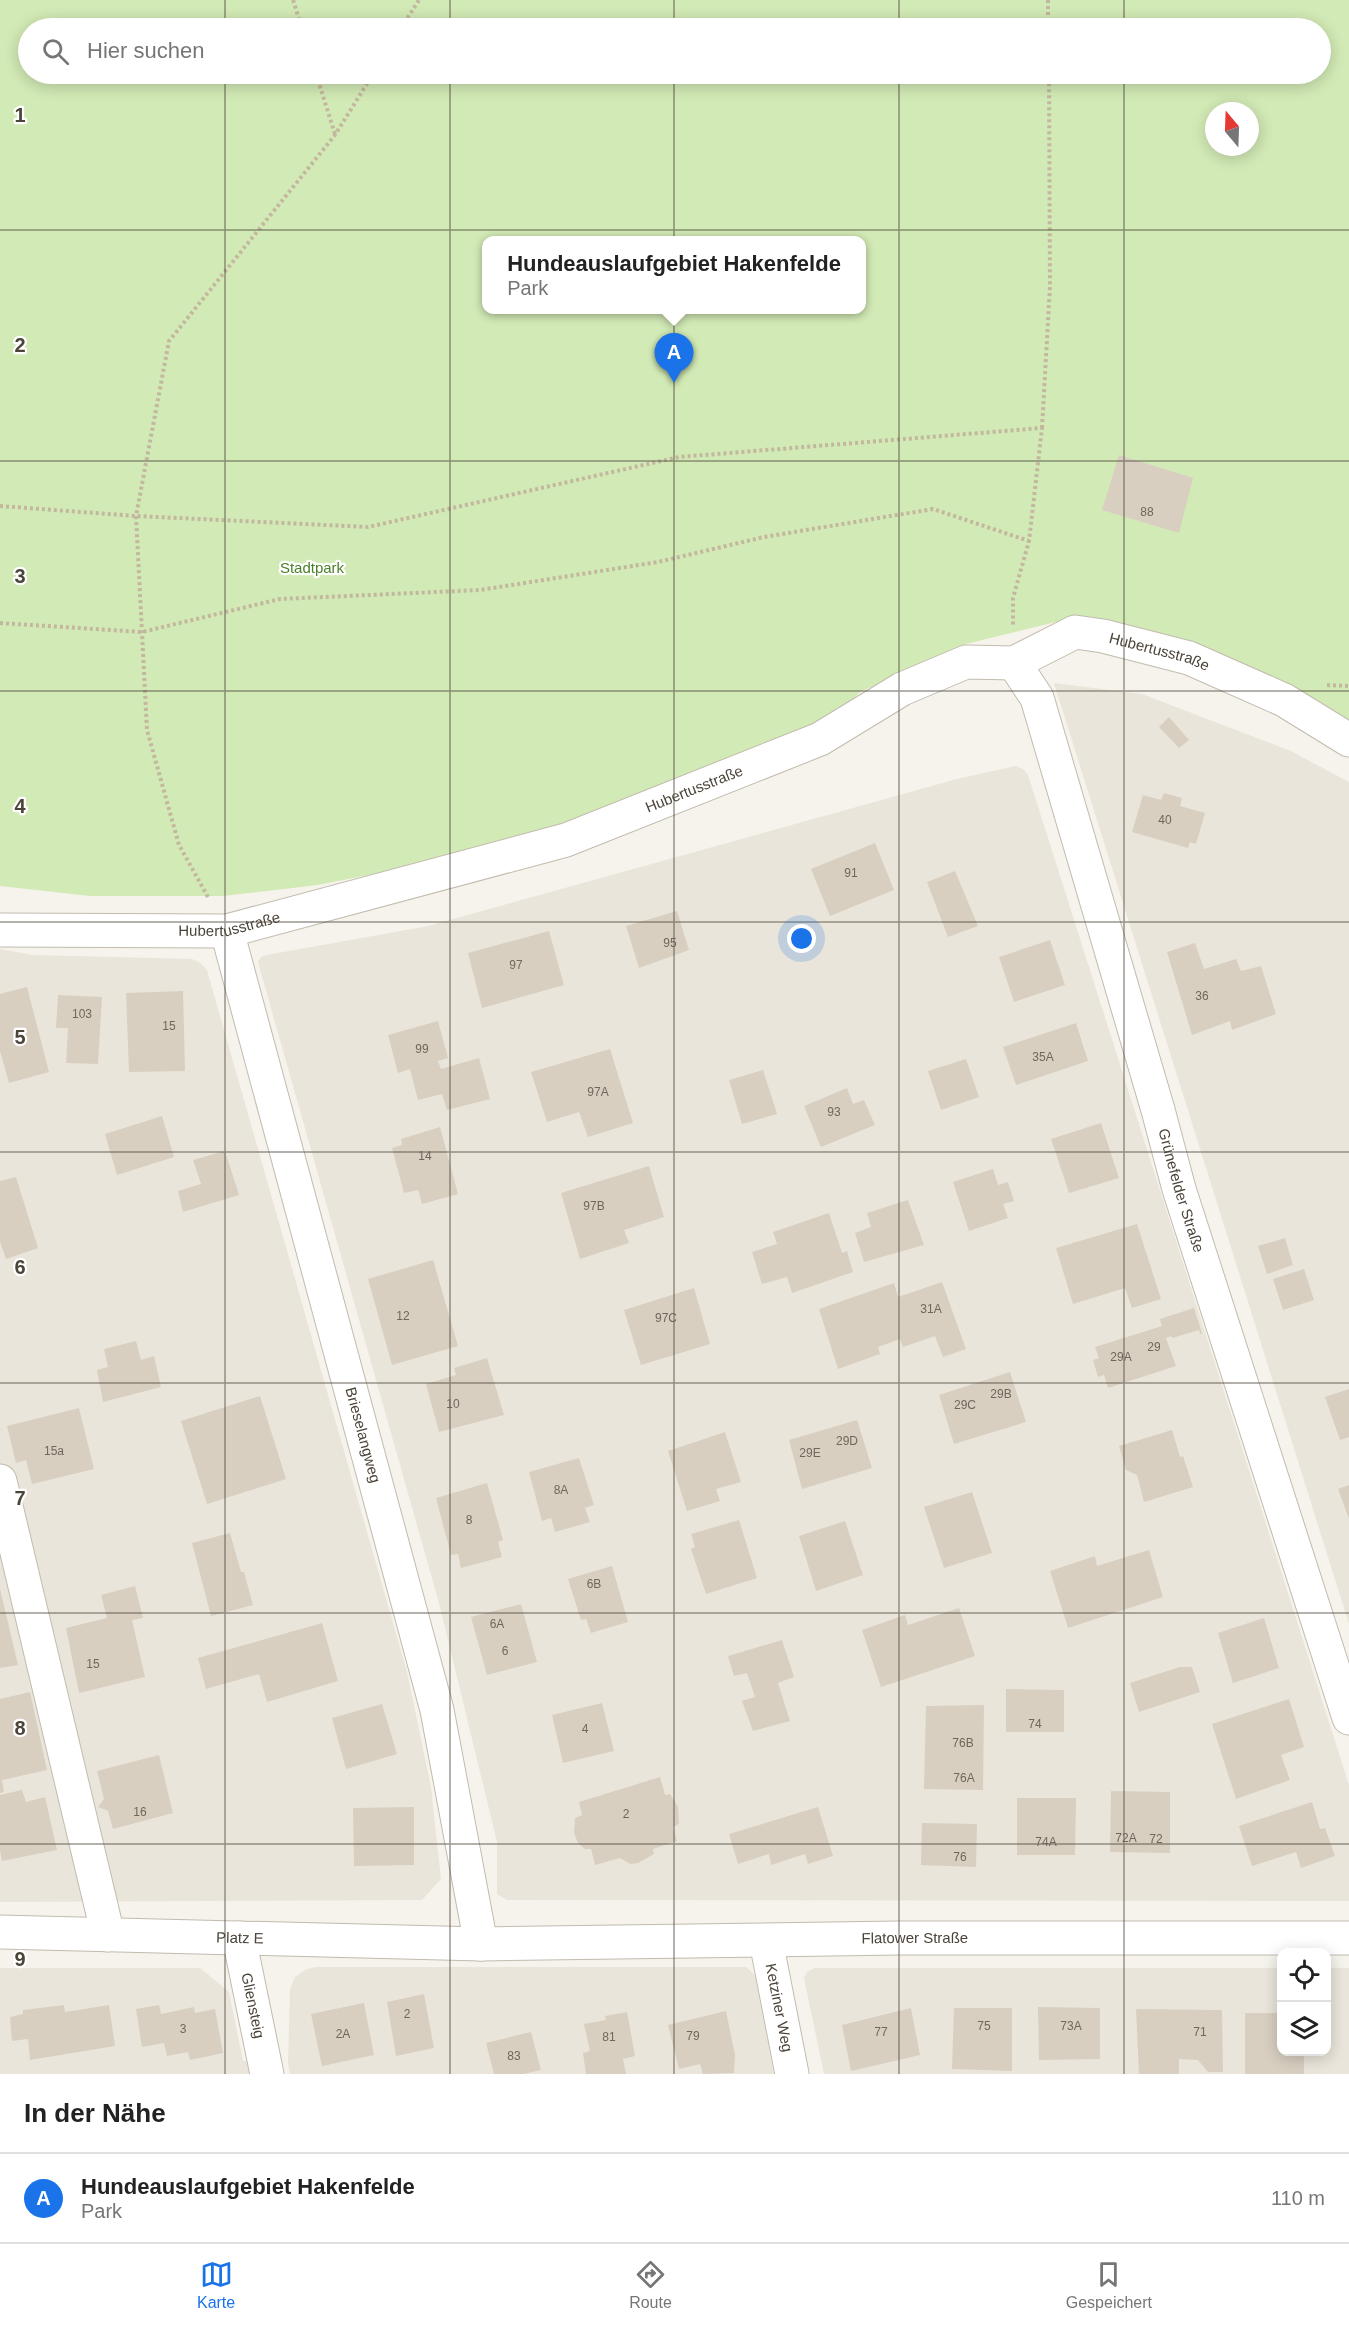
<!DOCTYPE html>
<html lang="de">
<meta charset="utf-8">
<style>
body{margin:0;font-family:Arial,sans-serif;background:#f6f6f6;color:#222}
.controls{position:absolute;right:18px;bottom:18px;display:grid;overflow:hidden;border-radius:12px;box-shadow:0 3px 15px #0003}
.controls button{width:54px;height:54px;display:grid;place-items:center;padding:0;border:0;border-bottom:2px solid #e0e0e0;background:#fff;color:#222;font:30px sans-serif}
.compass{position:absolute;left:1205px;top:102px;width:54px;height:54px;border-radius:50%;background:#fff;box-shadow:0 3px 15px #0003;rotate:341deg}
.you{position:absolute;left:802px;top:939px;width:21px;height:21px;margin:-15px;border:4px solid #fff;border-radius:50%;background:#1a73e8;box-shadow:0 0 0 9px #1a73e833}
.badge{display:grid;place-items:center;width:39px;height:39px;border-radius:50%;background:#1a73e8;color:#fff;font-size:20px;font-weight:700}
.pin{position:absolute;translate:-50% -50px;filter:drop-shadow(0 2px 3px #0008)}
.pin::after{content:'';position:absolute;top:32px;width:21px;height:18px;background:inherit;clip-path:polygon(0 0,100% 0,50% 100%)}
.popup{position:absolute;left:482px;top:236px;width:384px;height:78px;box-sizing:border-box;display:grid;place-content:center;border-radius:12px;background:#fff;filter:drop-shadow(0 2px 4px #0005);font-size:20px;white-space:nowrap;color:#767676}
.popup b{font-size:22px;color:#222}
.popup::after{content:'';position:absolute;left:50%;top:100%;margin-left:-12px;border:12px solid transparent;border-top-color:#fff}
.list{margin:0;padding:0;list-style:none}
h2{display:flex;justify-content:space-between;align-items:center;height:78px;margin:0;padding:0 24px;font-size:26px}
h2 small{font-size:20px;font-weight:400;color:#767676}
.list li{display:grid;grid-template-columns:39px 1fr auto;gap:18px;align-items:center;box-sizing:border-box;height:90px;padding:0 24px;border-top:2px solid #e0e0e0}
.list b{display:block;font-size:22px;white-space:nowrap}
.list p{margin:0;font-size:20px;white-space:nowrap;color:#767676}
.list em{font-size:20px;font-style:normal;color:#767676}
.icon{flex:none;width:33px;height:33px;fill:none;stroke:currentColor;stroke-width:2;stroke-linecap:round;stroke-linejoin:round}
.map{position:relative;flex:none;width:1349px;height:2074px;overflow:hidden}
.search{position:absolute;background:#fff;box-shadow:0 3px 15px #0003;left:18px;right:18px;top:18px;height:66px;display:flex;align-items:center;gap:15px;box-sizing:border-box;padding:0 21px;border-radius:33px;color:#767676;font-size:22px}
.sheet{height:168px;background:#fff}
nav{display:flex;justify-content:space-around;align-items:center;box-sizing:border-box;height:84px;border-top:2px solid #e0e0e0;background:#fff;font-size:16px;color:#767676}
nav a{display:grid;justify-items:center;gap:3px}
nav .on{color:#1a73e8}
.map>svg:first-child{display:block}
.residential{fill:#eae5da}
.green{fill:#d2eab5;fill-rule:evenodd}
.building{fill:#d8cfc1}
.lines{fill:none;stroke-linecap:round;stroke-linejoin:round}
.minor-casing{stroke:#c2bbae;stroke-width:35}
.path{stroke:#c4b79f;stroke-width:4;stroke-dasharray:3 3;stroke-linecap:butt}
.minor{stroke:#fff;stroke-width:33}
.grid{fill:none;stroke:#4b4439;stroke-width:1.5;stroke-opacity:0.55}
.labels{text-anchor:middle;stroke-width:4.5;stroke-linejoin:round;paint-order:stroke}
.number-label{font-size:12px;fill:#6e675b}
.park-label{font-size:15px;fill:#4a7f2a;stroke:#fff}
.street-label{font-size:15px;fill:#4b4439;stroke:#fff}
.grid-label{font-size:20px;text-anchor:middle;font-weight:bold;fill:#4b4439;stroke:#fff;stroke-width:4.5;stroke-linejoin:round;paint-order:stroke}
</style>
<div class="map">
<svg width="1349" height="2074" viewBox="0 0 1349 2074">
<rect width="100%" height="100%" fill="#f6f3ec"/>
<g class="residential">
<path d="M1054,683L1142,694L1291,751L1349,782V1624Z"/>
<path d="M1016,766L1023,769L1028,775L1349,1785V1901L507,1900L497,1894V1842L439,1603L258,962L261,957L267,955L428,926L957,779Z"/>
<path d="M0,949L33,955L192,959L199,962L207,970L407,1672L431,1787L441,1879L422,1900L0,1902Z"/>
<path d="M315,1967H746L755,1975L774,2074H290L288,2064L290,1989L295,1977L305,1970Z"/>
<path d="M0,1968H200L229,1992L243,2061L251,2060L255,2074H0Z"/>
<path d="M814,1968H1281L1282,2052H1326L1327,1968H1349V2074H824L804,1978L807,1972Z"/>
</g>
<path class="green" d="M0,0H1349V734L1064,620L966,644L860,692L834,719L629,806L567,822L409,867L318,885L223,896H90L0,886ZM28,28H1320V74H28ZM1214,111H1250V147H1214ZM486,240H861V310H486Z"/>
<g class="building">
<path d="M1119,455L1193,478L1179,533L1102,510Z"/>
<path d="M1169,717L1189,740L1179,748L1159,727Z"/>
<path d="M1164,793L1182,798L1180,806L1205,813L1196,844L1190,842L1188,848L1132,832L1143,795L1161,800Z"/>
<path d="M875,843L894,890L830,916L811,869Z"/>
<path d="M955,871L978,926L948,937L927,882Z"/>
<path d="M677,911L689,950L639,968L626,926Z"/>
<path d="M549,931L564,985L482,1008L468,953Z"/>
<path d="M1050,940L1065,985L1014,1002L999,957Z"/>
<path d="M1195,943L1204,969L1236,959L1241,971L1261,966L1276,1014L1232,1030L1230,1021L1192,1035L1167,952Z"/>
<path d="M27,987L49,1072L9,1083L0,1051V994Z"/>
<path d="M183,991L185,1071L129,1072L126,993Z"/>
<path d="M58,995L102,997L98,1064L66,1063L68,1028H56Z"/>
<path d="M438,1021L448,1058L438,1061L441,1069L479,1058L490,1099L447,1110L442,1094L418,1100L410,1069L398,1073L388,1035Z"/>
<path d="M1076,1023L1088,1061L1016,1085L1003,1047Z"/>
<path d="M610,1049L633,1123L588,1137L579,1112L547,1122L531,1072Z"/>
<path d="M966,1059L979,1097L941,1110L928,1071Z"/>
<path d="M763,1070L777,1114L742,1124L729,1080Z"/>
<path d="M847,1088L853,1104L864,1100L875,1125L821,1147L804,1106Z"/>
<path d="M162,1116L174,1157L117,1175L105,1134Z"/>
<path d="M1101,1123L1119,1178L1069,1193L1051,1139Z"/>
<path d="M440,1127L458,1194L422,1204L418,1190L404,1193L392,1148L402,1145L401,1139Z"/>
<path d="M225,1151L239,1195L183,1212L178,1191L201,1184L193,1160Z"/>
<path d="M649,1166L664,1217L624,1230L629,1243L580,1259L561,1193Z"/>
<path d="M993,1169L998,1185L1008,1182L1014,1201L1003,1204L1008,1218L969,1231L953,1182Z"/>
<path d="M16,1177L38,1248L6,1259L0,1242V1181Z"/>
<path d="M908,1200L924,1245L864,1262L855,1233L871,1227L867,1213Z"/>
<path d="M829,1213L842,1253L847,1251L853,1272L792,1293L787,1277L762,1284L752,1252L777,1244L773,1232Z"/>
<path d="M1137,1224L1161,1299L1132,1308L1125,1288L1073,1304L1056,1248Z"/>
<path d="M1285,1238L1293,1265L1267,1274L1258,1246Z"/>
<path d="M433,1260L458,1346L392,1365L368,1279Z"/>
<path d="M1304,1269L1314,1300L1283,1310L1273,1279Z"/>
<path d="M942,1282L966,1349L943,1357L935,1336L903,1347L900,1339L878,1347L880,1354L838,1369L819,1309L894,1283L898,1297Z"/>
<path d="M694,1288L710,1344L641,1365L624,1310Z"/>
<path d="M1194,1308L1202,1333L1200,1334L1199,1330L1172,1338V1336L1166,1338L1176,1366L1108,1388L1104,1375L1098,1377L1093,1360L1099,1358L1095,1347L1162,1326L1160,1319Z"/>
<path d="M136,1341L141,1360L154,1356L161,1387L103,1402L97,1370L108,1367L104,1349Z"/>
<path d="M487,1358L504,1415L439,1432L426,1384L456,1375L454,1368Z"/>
<path d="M1010,1372L1026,1422L954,1444L939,1395Z"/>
<path d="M1349,1389V1437L1340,1440L1325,1397Z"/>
<path d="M260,1396L286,1479L207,1504L181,1421Z"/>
<path d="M79,1408L94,1469L32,1484L26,1460L16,1463L7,1426Z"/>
<path d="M857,1420L872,1468L802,1489L789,1440Z"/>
<path d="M1172,1430L1180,1457L1183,1456L1193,1487L1144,1502L1137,1475L1126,1470L1119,1446Z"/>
<path d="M725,1432L741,1482L716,1489L720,1501L687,1511L668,1451Z"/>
<path d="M579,1458L594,1505L585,1508L590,1522L555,1532L551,1518L542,1521L529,1472Z"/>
<path d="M487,1483L503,1540L498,1542L502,1557L461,1568L458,1554L451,1555L436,1498Z"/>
<path d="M1349,1485V1519L1338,1489Z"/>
<path d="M972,1492L992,1553L944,1568L924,1507Z"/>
<path d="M739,1520L757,1578L706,1594L691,1549L695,1547L691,1534Z"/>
<path d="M845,1521L863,1575L816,1591L799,1536Z"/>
<path d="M230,1533L241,1572H244L253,1605L211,1616L192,1543Z"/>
<path d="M1149,1550L1163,1597L1068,1628L1050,1571L1095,1556L1097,1566Z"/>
<path d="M612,1566L628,1622L591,1633L586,1619L581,1620L568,1579Z"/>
<path d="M135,1586L143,1618L132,1620L145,1677L79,1693L66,1628L107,1618L101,1595Z"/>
<path d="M0,1589L18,1665L0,1668Z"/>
<path d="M521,1604L537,1662L487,1675L471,1617Z"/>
<path d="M959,1608L975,1656L881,1687L862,1630L905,1615L908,1625Z"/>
<path d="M1264,1618L1279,1668L1233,1683L1218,1633Z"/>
<path d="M322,1623L338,1681L267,1702L259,1674L206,1689L198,1658Z"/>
<path d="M782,1640L794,1677L778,1683L790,1721L753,1731L742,1701L755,1697L747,1673L734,1676L728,1656Z"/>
<path d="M1180,1667H1192L1200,1692L1139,1712L1130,1683Z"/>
<path d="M1006,1689L1064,1690V1732H1006Z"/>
<path d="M30,1692L47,1770L2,1780L4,1792L0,1793V1699Z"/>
<path d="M1289,1699L1304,1747L1281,1755L1290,1780L1236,1799L1212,1724Z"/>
<path d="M602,1703L614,1751L563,1763L552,1715Z"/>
<path d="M382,1704L397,1754L346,1769L332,1718Z"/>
<path d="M984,1705L983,1790L924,1789L926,1706Z"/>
<path d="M159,1755L173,1813L113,1829L108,1811L98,1807L104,1799L97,1771Z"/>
<path d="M660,1777L665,1795L670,1794L678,1807L679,1824L673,1827L677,1841L653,1849L654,1854L638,1863L630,1864L620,1858L595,1865L591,1849H585L578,1843L574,1833L575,1818L582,1815L579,1802Z"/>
<path d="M22,1790L26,1802L45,1797L57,1850L2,1861L0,1851V1795Z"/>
<path d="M1111,1791L1170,1792V1853L1110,1852Z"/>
<path d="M1017,1798H1076L1075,1855H1017Z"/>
<path d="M1312,1802L1320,1829L1325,1828L1335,1856L1301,1868L1296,1852L1252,1866L1239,1826Z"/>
<path d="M414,1807V1865L354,1866L353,1808Z"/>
<path d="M818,1807L833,1856L808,1864L805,1854L771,1865L769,1854L738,1864L729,1834Z"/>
<path d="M922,1823L977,1824L976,1867L921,1865Z"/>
<path d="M424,1994L434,2048L396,2056L387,2002Z"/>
<path d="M364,2003L374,2055L322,2066L311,2014Z"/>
<path d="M64,2005L65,2012L109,2005L115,2046L30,2060L28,2039L12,2041L10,2017L23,2014V2010Z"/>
<path d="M159,2005L161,2014L194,2007L195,2013L215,2009L223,2053L190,2060L188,2052L167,2056L164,2043L142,2047L136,2009Z"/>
<path d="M1038,2007L1100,2008V2059L1039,2060Z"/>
<path d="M911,2008L920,2055L851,2071L842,2025Z"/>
<path d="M954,2008H1012V2071L952,2069Z"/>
<path d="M1136,2009L1222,2010L1223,2072H1208L1198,2060L1179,2059V2074H1139Z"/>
<path d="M726,2011L735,2055L734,2073L703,2074L700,2064L679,2069L668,2025Z"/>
<path d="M627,2012L635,2056L623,2059L626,2074H586L583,2053L590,2051L584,2024L606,2020L605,2016Z"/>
<path d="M1245,2013H1282V2052H1304V2074H1245Z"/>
<path d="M531,2032L541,2070L523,2074H494L486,2043Z"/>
</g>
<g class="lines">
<defs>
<g id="minor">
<path id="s1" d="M1014,663L1037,698L1158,1110L1179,1189L1349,1718"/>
<path id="s2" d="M0,930L227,931L566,840L820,739L902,689L966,662L1014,663L1075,632L1103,636L1189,658L1284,700L1349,740"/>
<path id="s3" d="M227,931L437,1710L481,1944"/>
<path d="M0,1481L108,1935"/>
<path id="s4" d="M0,1932L481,1944L899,1938H1349"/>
<path id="s5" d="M239,1938L267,2074"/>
<path id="s6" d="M766,1941L792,2074"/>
</g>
</defs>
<use href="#minor" class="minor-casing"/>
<g class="path">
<path d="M293,0L302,28"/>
<path d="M1048,0V28"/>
<path d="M401,28L419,0"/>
<path d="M316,74L335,134"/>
<path d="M1042,428L1050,286L1049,74"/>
<path d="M0,506L136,516L368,527L679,457L1042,428L1029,541L1013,598V626"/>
<path d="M0,623L142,632L280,599L480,590L658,562L764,537L933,509L1029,541"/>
<path d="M1327,685L1349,686"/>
<path d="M208,897L179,845L147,730L136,516L169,341L335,135L373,74"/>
</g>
<use href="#minor" class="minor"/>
</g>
<path class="grid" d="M225,0V28M450,0V28M674,0V28M899,0V28M1124,0V28M225,74V2074M450,74V2074M674,74V2074M899,74V2074M1124,74V2074M0,230H1349M0,461H1349M0,691H1349M0,922H1349M0,1152H1349M0,1383H1349M0,1613H1349M0,1844H1349"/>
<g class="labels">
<g class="number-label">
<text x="1147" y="516">88</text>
<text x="1165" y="824">40</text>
<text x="851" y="877">91</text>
<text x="670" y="947">95</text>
<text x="516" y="969">97</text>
<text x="1202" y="1000">36</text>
<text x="82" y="1018">103</text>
<text x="169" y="1030">15</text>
<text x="422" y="1053">99</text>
<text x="1043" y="1061">35A</text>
<text x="598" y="1096">97A</text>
<text x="834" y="1116">93</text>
<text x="425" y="1160">14</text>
<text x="594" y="1210">97B</text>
<text x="931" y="1313">31A</text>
<text x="403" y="1320">12</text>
<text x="666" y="1322">97C</text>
<text x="1154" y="1351">29</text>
<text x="1121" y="1361">29A</text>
<text x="1001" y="1398">29B</text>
<text x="453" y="1408">10</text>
<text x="965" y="1409">29C</text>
<text x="847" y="1445">29D</text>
<text x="54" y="1455">15a</text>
<text x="810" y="1457">29E</text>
<text x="561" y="1494">8A</text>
<text x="469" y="1524">8</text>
<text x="594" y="1588">6B</text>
<text x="497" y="1628">6A</text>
<text x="505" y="1655">6</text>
<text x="93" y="1668">15</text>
<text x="1035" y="1728">74</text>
<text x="585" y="1733">4</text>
<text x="963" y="1747">76B</text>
<text x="964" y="1782">76A</text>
<text x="140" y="1816">16</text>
<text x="626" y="1818">2</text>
<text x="1126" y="1842">72A</text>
<text x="1156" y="1843">72</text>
<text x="1046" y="1846">74A</text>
<text x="960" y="1861">76</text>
<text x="407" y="2018">2</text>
<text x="984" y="2030">75</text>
<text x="1071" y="2030">73A</text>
<text x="183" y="2033">3</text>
<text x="881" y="2036">77</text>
<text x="1200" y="2036">71</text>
<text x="343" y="2038">2A</text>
<text x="693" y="2040">79</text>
<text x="609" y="2041">81</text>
<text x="514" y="2060">83</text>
</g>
<g class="park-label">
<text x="312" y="573">Stadtpark</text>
</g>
<g class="street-label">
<text dy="5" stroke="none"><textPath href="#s2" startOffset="1220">Hubertusstraße</textPath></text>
<text dy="5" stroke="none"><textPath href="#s2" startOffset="716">Hubertusstraße</textPath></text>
<text dy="5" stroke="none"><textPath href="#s2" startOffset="230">Hubertusstraße</textPath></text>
<text dy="5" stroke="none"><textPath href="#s1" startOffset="555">Grünefelder Straße</textPath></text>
<text dy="5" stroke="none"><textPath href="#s3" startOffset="522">Brieselangweg</textPath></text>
<text dy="5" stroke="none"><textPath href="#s4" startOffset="240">Platz E</textPath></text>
<text dy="5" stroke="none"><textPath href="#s4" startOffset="915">Flatower Straße</textPath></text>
<text dy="5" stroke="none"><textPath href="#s5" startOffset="69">Gliensteig</textPath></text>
<text dy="5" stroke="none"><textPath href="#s6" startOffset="68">Ketziner Weg</textPath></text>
</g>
</g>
<g class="grid-label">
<text x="20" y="122">1</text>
<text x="20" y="352">2</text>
<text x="20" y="583">3</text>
<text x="20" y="813">4</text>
<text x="20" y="1044">5</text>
<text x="20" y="1274">6</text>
<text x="20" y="1505">7</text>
<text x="20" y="1735">8</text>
<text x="20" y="1966">9</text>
</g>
</svg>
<div class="controls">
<button><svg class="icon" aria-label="locate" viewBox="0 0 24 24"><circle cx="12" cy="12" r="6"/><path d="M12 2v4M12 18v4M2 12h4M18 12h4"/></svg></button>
<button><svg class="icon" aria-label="layers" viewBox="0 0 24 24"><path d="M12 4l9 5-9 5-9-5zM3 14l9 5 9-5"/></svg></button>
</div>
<svg class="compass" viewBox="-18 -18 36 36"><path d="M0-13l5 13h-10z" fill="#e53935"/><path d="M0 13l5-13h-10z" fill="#767676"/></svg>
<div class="you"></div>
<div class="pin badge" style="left:674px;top:383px">A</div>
<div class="popup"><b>Hundeauslaufgebiet Hakenfelde</b>Park</div>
<div class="search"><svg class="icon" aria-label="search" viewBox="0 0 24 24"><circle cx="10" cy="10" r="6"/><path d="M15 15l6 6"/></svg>Hier suchen</div>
</div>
<section class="sheet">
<h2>In der Nähe<small></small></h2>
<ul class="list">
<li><span class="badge">A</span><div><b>Hundeauslaufgebiet Hakenfelde</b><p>Park</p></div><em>110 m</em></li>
</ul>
</section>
<nav>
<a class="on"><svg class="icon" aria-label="map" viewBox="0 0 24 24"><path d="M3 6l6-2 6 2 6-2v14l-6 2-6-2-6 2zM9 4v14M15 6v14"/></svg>Karte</a>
<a><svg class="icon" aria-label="directions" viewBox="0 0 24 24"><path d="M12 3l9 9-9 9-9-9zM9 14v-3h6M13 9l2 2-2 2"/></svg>Route</a>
<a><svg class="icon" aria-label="saved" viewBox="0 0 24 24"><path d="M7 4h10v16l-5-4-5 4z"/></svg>Gespeichert</a>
</nav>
